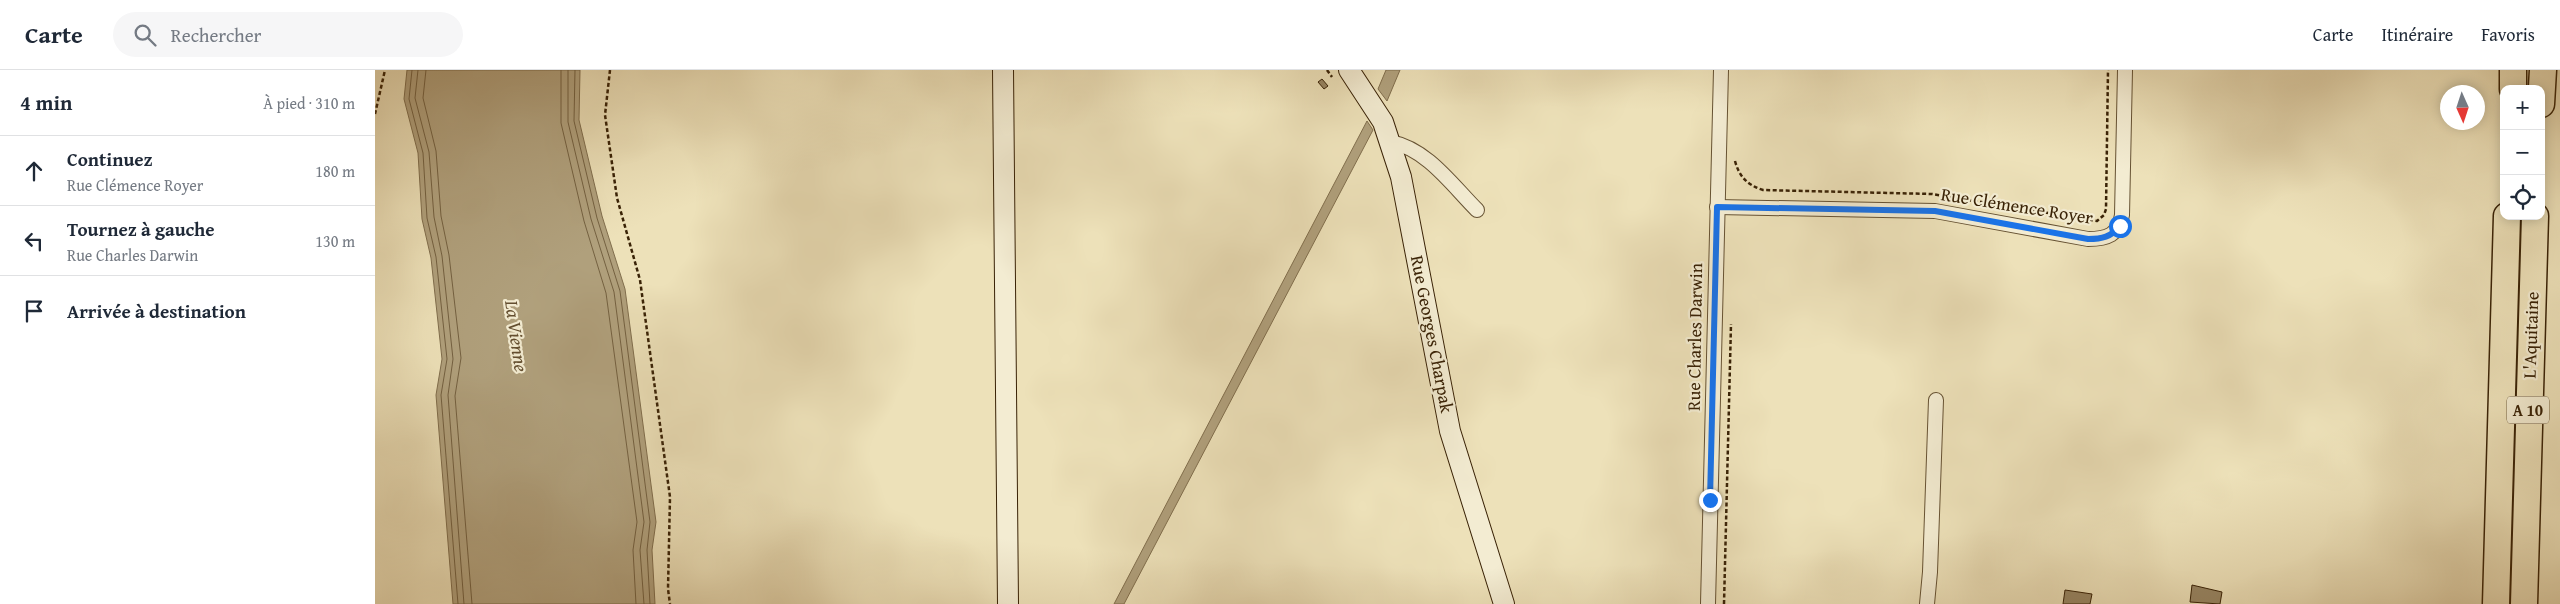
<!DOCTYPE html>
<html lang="fr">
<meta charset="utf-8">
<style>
body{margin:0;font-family:"Gentium Book Plus",serif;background:#f6f6f7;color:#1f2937}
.controls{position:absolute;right:15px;top:15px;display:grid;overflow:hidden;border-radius:10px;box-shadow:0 2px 12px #0003}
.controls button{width:45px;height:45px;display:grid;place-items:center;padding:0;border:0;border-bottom:1px solid #e0e1e3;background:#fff;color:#1f2937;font:25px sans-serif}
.compass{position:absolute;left:2065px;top:15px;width:45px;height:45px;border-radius:50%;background:#fff;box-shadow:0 2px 12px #0003;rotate:177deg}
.stop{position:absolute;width:15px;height:15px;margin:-11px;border:4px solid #1a73e8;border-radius:50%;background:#fff}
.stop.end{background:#1a73e8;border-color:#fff;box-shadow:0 1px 5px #0008}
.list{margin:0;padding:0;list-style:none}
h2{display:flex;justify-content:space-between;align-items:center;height:65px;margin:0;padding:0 20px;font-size:21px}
h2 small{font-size:16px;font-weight:400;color:#747a83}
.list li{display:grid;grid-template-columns:32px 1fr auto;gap:15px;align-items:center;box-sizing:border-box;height:70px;padding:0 20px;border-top:1px solid #e0e1e3}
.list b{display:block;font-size:19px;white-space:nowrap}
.list p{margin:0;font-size:16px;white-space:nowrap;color:#747a83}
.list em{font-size:16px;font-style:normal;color:#747a83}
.icon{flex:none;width:28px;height:28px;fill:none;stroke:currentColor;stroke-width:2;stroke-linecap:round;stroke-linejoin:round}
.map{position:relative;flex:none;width:2185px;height:534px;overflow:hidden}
header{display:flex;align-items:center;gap:30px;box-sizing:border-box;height:70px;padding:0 25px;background:#fff;border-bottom:1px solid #e0e1e3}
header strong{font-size:24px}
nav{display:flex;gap:28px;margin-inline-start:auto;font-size:18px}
.search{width:350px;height:45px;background:#f6f6f7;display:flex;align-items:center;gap:12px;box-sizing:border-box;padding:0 18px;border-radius:28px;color:#747a83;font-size:19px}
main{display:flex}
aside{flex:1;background:#fff}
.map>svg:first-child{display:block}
.water{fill:#b0a07c;stroke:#806e4d}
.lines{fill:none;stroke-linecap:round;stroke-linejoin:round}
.shore{stroke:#746141;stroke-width:1}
.building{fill:#978563;stroke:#392206}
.street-casing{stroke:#665233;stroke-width:16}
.secondary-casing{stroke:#392206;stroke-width:22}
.highway-casing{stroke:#392206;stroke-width:29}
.path{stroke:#392206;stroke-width:2.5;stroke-dasharray:4 2.5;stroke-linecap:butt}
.street{stroke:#f3ecd2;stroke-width:14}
.secondary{stroke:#f3ecd2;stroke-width:20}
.highway{stroke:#ede1b9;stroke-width:26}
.route{stroke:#1a73e8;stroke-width:6}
.labels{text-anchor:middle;stroke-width:4.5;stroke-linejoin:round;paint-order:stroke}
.shield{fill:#f3ecd2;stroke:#715f43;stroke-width:1}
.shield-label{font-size:16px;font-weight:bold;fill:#392206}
.street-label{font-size:18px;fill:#392206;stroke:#f3ecd2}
.water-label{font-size:19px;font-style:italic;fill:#634e2f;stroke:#f3ecd2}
</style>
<header>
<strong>Carte</strong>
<div class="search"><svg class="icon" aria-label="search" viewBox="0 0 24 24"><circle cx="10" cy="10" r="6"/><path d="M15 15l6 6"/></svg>Rechercher</div>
<nav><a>Carte</a><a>Itinéraire</a><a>Favoris</a></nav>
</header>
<main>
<aside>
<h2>4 min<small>À pied · 310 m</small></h2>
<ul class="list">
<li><svg class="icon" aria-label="ahead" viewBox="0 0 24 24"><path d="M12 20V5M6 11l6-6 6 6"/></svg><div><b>Continuez</b><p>Rue Clémence Royer</p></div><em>180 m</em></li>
<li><svg class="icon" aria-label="left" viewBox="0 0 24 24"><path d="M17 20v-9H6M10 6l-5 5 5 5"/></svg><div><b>Tournez à gauche</b><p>Rue Charles Darwin</p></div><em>130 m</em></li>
<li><svg class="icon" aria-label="arrive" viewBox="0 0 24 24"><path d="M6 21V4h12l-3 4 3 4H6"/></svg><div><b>Arrivée à destination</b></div></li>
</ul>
</aside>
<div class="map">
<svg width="2185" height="534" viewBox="0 0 2185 534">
<rect width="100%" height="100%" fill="#ede1b9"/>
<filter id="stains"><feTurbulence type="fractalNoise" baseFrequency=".004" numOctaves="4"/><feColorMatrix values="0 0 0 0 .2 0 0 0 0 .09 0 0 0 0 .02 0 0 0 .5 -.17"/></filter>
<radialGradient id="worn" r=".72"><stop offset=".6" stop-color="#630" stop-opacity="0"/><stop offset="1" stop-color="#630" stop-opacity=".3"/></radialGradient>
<g class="water">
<path d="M32,0H205L204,50L227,146L250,219L281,452L277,480L280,534H78L61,325L67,289L56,188L47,149L43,83L29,29Z"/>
<path d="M1011,0H1025L1012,31L1003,19Z"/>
<path d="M992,51L998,60L749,534H739Z"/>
</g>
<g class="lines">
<g class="shore">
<path d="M37,0L34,29L48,83L52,148L61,187L72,289L66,325L83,534"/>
<path d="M43,0L40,28L54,82L59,147L67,186L78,289L73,325L89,534"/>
<path d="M51,0L48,28L61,81L66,146L74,185L86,288L80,326L97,534"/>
<path d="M186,0V53L209,151L231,223L262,452L258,480L261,534"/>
<path d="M193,0V52L216,149L239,222L269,452L265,480L269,534"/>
<path d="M200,0L199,51L222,148L245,221L275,452L272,480L275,534"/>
</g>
</g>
<g class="building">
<path d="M947,9L953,16L949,19L943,12Z"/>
<path d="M1817,515L1847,522L1845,534L1815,532Z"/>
<path d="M1690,520L1717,524L1715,534H1688Z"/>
</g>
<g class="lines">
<defs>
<g id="street">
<path d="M1016,72C1052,79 1077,115 1102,140"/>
<path d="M1342,137L1560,141L1713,169C1732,169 1744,165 1747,145L1750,0"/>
<path d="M1333,534L1346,0"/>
<path d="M1552,534L1555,502L1561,330"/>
</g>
<g id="secondary">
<path d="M628,0L633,534"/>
<path d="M974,0L1008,52L1026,107L1075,361L1129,534"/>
</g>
<g id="highway">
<path d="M2138,19V0"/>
<path d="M2166,34L2168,0"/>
<path d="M2121,534L2132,146"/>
<path d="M2149,534L2160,146"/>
</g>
</defs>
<use href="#street" class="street-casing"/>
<use href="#secondary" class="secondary-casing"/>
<use href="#highway" class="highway-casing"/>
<g class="path">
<path d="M235,0L230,45L242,128L265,210L295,427L293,519L295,534"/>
<path d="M952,0L957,7"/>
<path d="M0,44L10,0"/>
<path d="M1360,91C1364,106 1372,115 1388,120L1557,124L1722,151L1729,145L1731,139L1733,0"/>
<path d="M1349,534L1356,254"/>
</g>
<use href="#street" class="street"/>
<use href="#secondary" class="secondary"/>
<use href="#highway" class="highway"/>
</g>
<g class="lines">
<path class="route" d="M1335,430L1342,137L1560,141L1713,169C1727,169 1736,167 1745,156"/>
</g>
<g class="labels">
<rect class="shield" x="2132" y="326.5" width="42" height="27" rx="4"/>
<g class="shield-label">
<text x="2153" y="346">A 10</text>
</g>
<g class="street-label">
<text transform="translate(1642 136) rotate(9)" y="6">Rue Clémence Royer</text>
<text transform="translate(1057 264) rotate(79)" y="6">Rue Georges Charpak</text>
<text transform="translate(2156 265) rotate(-88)" y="6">L'Aquitaine</text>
<text transform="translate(1320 267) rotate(-89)" y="6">Rue Charles Darwin</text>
</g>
<g class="water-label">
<text transform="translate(142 266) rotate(82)" y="7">La Vienne</text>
</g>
</g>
<rect width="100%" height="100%" filter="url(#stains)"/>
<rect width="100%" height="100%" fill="url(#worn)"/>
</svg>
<div class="controls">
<button>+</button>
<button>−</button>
<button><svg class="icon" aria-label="locate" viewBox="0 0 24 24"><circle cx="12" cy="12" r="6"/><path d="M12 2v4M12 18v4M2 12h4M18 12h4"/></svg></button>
</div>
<svg class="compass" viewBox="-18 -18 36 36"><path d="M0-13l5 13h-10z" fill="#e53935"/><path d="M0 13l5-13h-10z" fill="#747a83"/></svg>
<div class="stop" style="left:1745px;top:156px"></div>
<div class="stop end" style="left:1335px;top:430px"></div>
</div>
</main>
